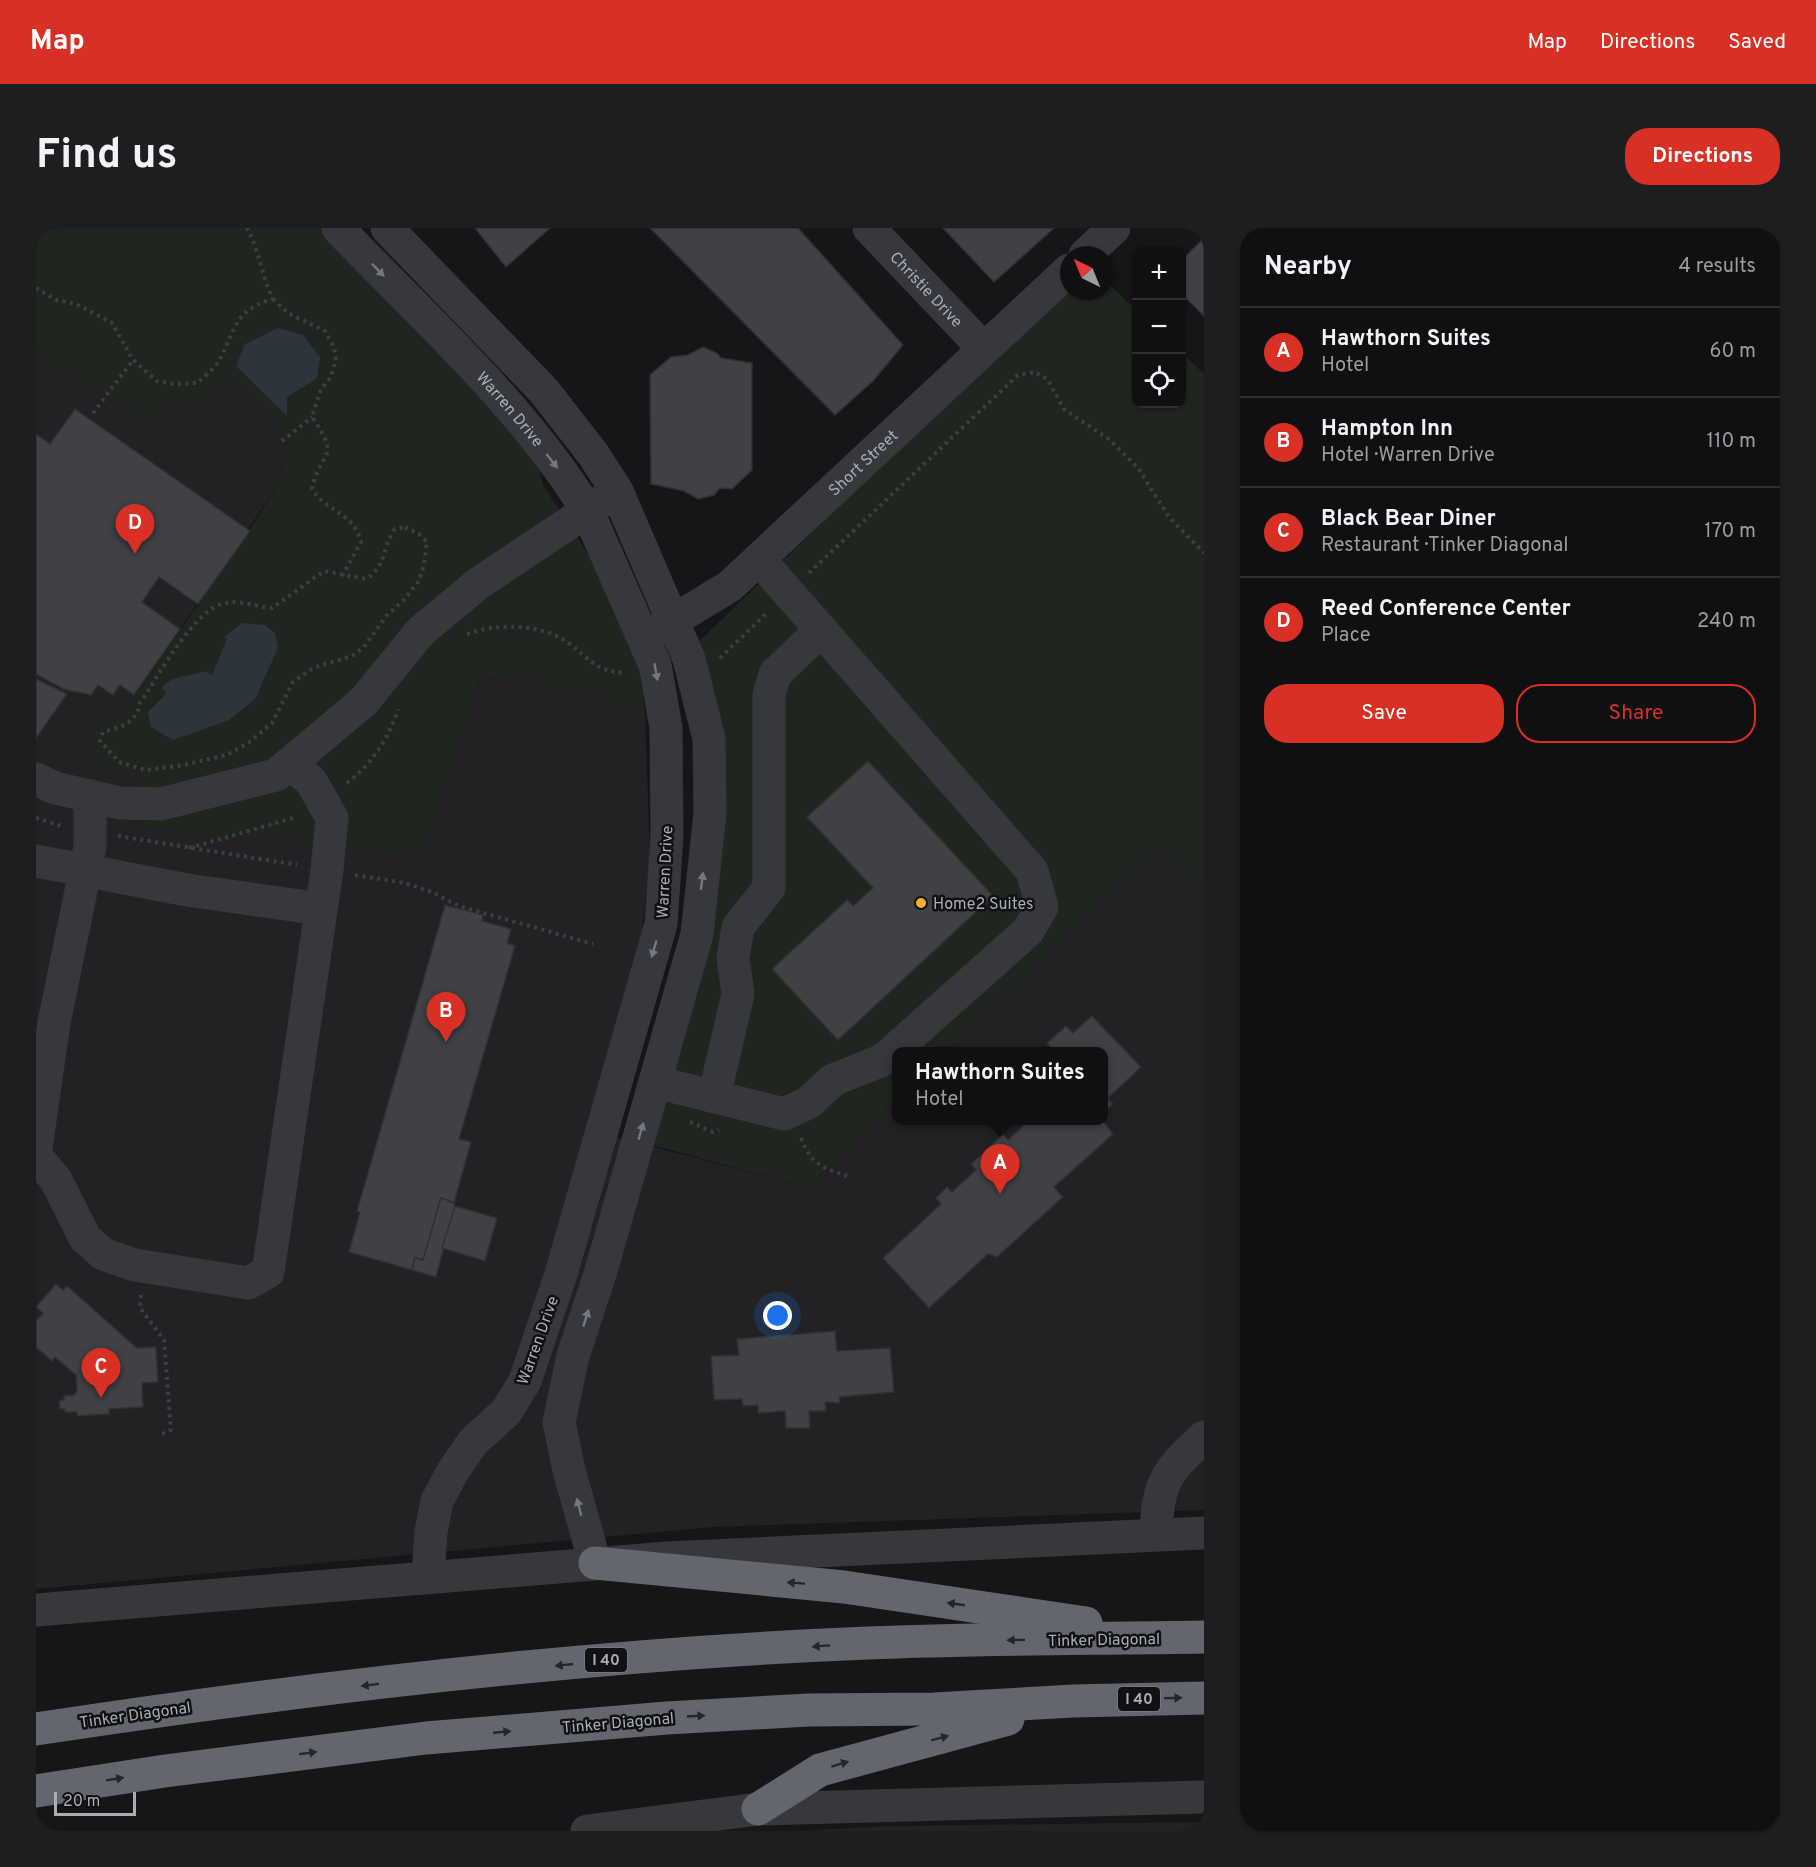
<!DOCTYPE html>
<meta charset="utf-8">
<style>
body{margin:0;font-family:Overpass,sans-serif;background:#1e1e20;color:#f1f3f6}
.controls{position:absolute;right:18px;top:18px;display:grid;overflow:hidden;border-radius:12px;box-shadow:0 2px 4px #0004}
.controls button{width:54px;height:54px;display:grid;place-items:center;padding:0;border:0;border-bottom:2px solid #303032;background:#101012;color:#f1f3f6;font:30px sans-serif}
.compass{position:absolute;left:1024px;top:18px;width:54px;height:54px;border-radius:50%;background:#101012;box-shadow:0 2px 4px #0004;rotate:317deg}
.scale{position:absolute;left:18px;bottom:15px;width:82px;box-sizing:border-box;padding-left:6px;border:3px solid #a8adb8;border-top:0;font-size:16px;line-height:21px;white-space:nowrap;color:#a8adb8;-webkit-text-stroke:4px #111113;paint-order:stroke}
.you{position:absolute;left:742px;top:1088px;width:21px;height:21px;margin:-15px;border:4px solid #fff;border-radius:50%;background:#1a73e8;box-shadow:0 0 0 9px #1a73e833}
.badge{display:grid;place-items:center;width:39px;height:39px;border-radius:50%;background:#d93025;color:#fff;font-size:20px;font-weight:700}
.pin{position:absolute;translate:-50% -50px;filter:drop-shadow(0 2px 3px #0008)}
.pin::after{content:'';position:absolute;top:32px;width:21px;height:18px;background:inherit;clip-path:polygon(0 0,100% 0,50% 100%)}
.popup{position:absolute;left:856px;top:819px;width:216px;height:78px;box-sizing:border-box;display:grid;place-content:center;border-radius:12px;background:#101012;filter:drop-shadow(0 2px 4px #0005);font-size:20px;white-space:nowrap;color:#9c9d9f}
.popup b{font-size:22px;color:#f1f3f6}
.popup::after{content:'';position:absolute;left:50%;top:100%;margin-left:-12px;border:12px solid transparent;border-top-color:#101012}
.list{margin:0;padding:0;list-style:none}
h2{display:flex;justify-content:space-between;align-items:center;height:78px;margin:0;padding:0 24px;font-size:26px}
h2 small{font-size:20px;font-weight:400;color:#9c9d9f}
.list li{display:grid;grid-template-columns:39px 1fr auto;gap:18px;align-items:center;box-sizing:border-box;height:90px;padding:0 24px;border-top:2px solid #303032}
.list b{display:block;font-size:22px;white-space:nowrap}
.list p{margin:0;font-size:20px;white-space:nowrap;color:#9c9d9f}
.list em{font-size:20px;font-style:normal;color:#9c9d9f}
.actions{display:flex;gap:12px;padding:18px 24px}
.actions a{flex:1;padding:14px 0;border:2px solid #d93025;border-radius:24px;text-align:center;font-size:21px;color:#d93025}
.actions .main{background:#d93025;color:#fff}
.icon{flex:none;width:33px;height:33px;fill:none;stroke:currentColor;stroke-width:2;stroke-linecap:round;stroke-linejoin:round}
.map{position:relative;flex:none;width:1168px;height:1603px;overflow:hidden;border-radius:24px}
header{display:flex;align-items:center;gap:36px;box-sizing:border-box;height:84px;padding:0 30px;background:#d93025;color:#fff}
header strong{font-size:28px}
nav{display:flex;gap:33px;margin-inline-start:auto;font-size:21px}
.intro{display:flex;align-items:center;justify-content:space-between;box-sizing:border-box;height:144px;padding:0 36px}
h1{margin:0;font-size:42px}
.button{padding:15px 27px;border-radius:24px;background:#d93025;color:#fff;font-size:21px;font-weight:700}
main{display:flex;gap:36px;padding:0 36px}
aside{flex:1;background:#101012;border-radius:24px;box-shadow:0 2px 4px #0004}
.map>svg:first-child{display:block}
.built{fill:#222225}
.green{fill:#1e261f}
.water{fill:#2c353c}
.building{fill:#404145;stroke:#303034;stroke-width:1.5}
.lines{fill:none;stroke-linecap:round;stroke-linejoin:round}
.path{stroke:#3d3f44;stroke-width:4;stroke-dasharray:3 4.5;stroke-linecap:butt}
.minor{stroke:#37383d;stroke-width:33}
.highway{stroke:#63666e;stroke-width:33}
.oneway{fill:#757881}
.oneway2{fill:#26262a}
.poi-dot{fill:#f2b134;stroke:#111113;stroke-width:2}
.labels{text-anchor:middle;stroke-width:5;stroke-linejoin:round;paint-order:stroke}
.shield{fill:#111113;stroke:#7b7e86;stroke-width:1.5}
.shield-label{font-size:15px;font-weight:bold;fill:#a8adb8}
.street-label{font-size:16px;fill:#a8adb8;stroke:#111113}
.poi-label{font-size:16px;fill:#a8adb8;stroke:#111113;text-anchor:start}
</style>
<header>
<strong>Map</strong>
<nav><a>Map</a><a>Directions</a><a>Saved</a></nav>
</header>
<div class="intro"><h1>Find us</h1><a class="button">Directions</a></div>
<main>
<div class="map">
<svg width="1168" height="1603" viewBox="0 0 1168 1603">
<rect width="100%" height="100%" fill="#161618"/>
<g class="built">
<path d="M0,111L5,130L137,173L165,174L177,155L193,147L240,190L253,222L240,260L93,476L64,496L66,537L108,554L386,627L444,452L460,450L467,446L609,482L614,633L604,719L549,901L772,959L860,874V892H1068V824L912,823L1128,615L1168,660V1282L678,1299L0,1361Z"/>
<path d="M1168,1594V1603H760L854,1598Z"/>
</g>
<g class="green">
<path d="M0,0H285L500,229L507,257L563,343L602,434L609,482L467,446L460,450L444,452L387,627L108,599V554L66,537L53,516L64,496L93,476L213,303L240,260L253,222L240,190L193,147L177,155L165,174L137,173L114,192L5,130L0,111Z"/>
<path d="M1069,52L1100,82V176H1146V125L1168,146V660L1127,616L912,823L860,824V874L772,959L612,916L674,676L659,417L1033,58V63H1069Z"/>
</g>
<g class="water">
<path d="M242,100L267,107L284,129L281,150L251,169V188L200,138L209,116Z"/>
<path d="M206,395L229,397L239,405L242,420L219,471L193,492L137,512L115,499L112,484L131,465L126,460C136,446 155,449 170,443L176,447L191,411L188,409Z"/>
</g>
<g class="building">
<path d="M439,0H514L470,39Z"/>
<path d="M614,0H762L867,117L837,153L799,187Z"/>
<path d="M907,0H1018L958,54Z"/>
<path d="M1168,10V88L1146,66V32Z"/>
<path d="M667,119L681,125L685,130L716,135V242L696,261L684,260L678,267L662,271L648,263L615,256L614,147L635,129L652,127Z"/>
<path d="M39,181L214,303L162,376L123,349L106,374L144,401L98,467L84,457L77,467L62,457L55,467L27,461L0,446V206L14,216Z"/>
<path d="M0,451L31,466L0,510Z"/>
<path d="M832,533L957,668L802,812L736,741L811,672L817,678L837,660L771,589Z"/>
<path d="M409,677L447,687L446,693L475,701L471,715L479,718L423,911L435,914L418,975L405,970L387,1032L379,1030L376,1042L313,1024L324,984L321,983Z"/>
<path d="M1056,788L1105,839L1072,870L1077,876L1068,885V824H1019L1011,815L1030,798L1037,805Z"/>
<path d="M993,892H1066L1077,906L1018,959L1027,969L961,1029L952,1026L893,1080L847,1030L905,976L900,970L911,959L916,964L940,942L935,936L967,906L972,912Z"/>
<path d="M405,970L418,975L419,978L400,1049L376,1042L379,1030L387,1032Z"/>
<path d="M419,978L461,990L449,1033L406,1020Z"/>
<path d="M20,1056L27,1062L31,1058L101,1120L120,1119L122,1154L106,1155L107,1179L73,1181V1186L41,1188V1184H29V1181H24L23,1173L28,1172V1168L38,1167L41,1163L40,1147L19,1129L16,1133L0,1119V1093L7,1085L0,1079Z"/>
<path d="M799,1103L801,1123L854,1120L858,1164L803,1169L804,1175L789,1174L790,1183H773L774,1200H750L749,1183L722,1185V1177L707,1178L706,1171L678,1172L675,1128L703,1127L701,1111Z"/>
</g>
<g class="lines">
<g class="path">
<path d="M0,60L20,72L40,76L76,95L97,132L121,153L138,156L161,155C169,148 178,141 184,131C200,102 197,82 237,71C225,48 224,23 211,0"/>
<path d="M237,71L252,85L289,103L298,119L300,132L295,149L285,161L276,189C306,233 285,220 276,261C292,286 316,282 325,314L306,348"/>
<path d="M57,185L97,132"/>
<path d="M246,213L276,189"/>
<path d="M369,299L383,306L391,314L388,336L383,353L367,373L351,387L328,419L316,428L277,440L257,454L236,495L215,513L191,527L148,537L109,542L83,534L64,513L67,504C85,499 101,495 104,475C122,449 159,379 190,375C206,372 221,379 236,380L288,343L330,351C352,336 345,321 359,301Z"/>
<path d="M773,345L982,147L999,144L1011,151L1028,181L1074,212L1102,240L1133,289L1168,325"/>
<path d="M431,406C462,395 506,395 534,416C556,433 559,443 590,445"/>
<path d="M684,430L731,385"/>
<path d="M311,555C335,537 353,510 362,481"/>
<path d="M0,590L25,598"/>
<path d="M82,608L261,637"/>
<path d="M153,620L261,589"/>
<path d="M319,647L369,655L396,664L423,678L557,716"/>
<path d="M654,894L677,904L683,902"/>
<path d="M765,910C776,938 787,940 815,949"/>
<path d="M105,1067L104,1080L128,1112L135,1202L126,1206"/>
</g>
<g class="minor">
<path id="s1" d="M302,0C387,89 485,176 551,282L619,437L630,500L631,608L625,696L525,1046L489,1153L470,1184L437,1214L417,1243L401,1273L395,1304L392,1348"/>
<path d="M351,0L508,163L557,226L581,263L653,431L673,511L674,585L661,706L565,1043L537,1128L523,1194L533,1242L559,1335"/>
<path id="s2" d="M833,0L948,121"/>
<path d="M1049,27L1078,0"/>
<path id="s3" d="M620,403L694,358L1033,42"/>
<path d="M0,551L19,560L84,575L125,576L240,547L328,473L384,404L443,355L569,271"/>
<path d="M0,633L151,662L285,681"/>
<path d="M619,854L748,886L772,875L797,852L847,832L992,703L1006,679L996,643L723,331"/>
<path d="M678,869L702,766L697,730L702,699L733,660V467L739,446L785,402"/>
<path d="M0,920L18,795L54,619V568"/>
<path d="M0,928L20,952L49,1010L67,1026L99,1037L212,1055L232,1044L291,642L296,590L275,553L253,536"/>
<path d="M1120,1306C1122,1253 1130,1244 1168,1209"/>
<path d="M0,1382L631,1330L1168,1305"/>
<path d="M551,1603L722,1581L1168,1569"/>
</g>
<g class="highway">
<path d="M559,1335L808,1359L1050,1395"/>
<path d="M0,1501C275,1459 554,1426 832,1415C944,1410 1056,1411 1168,1409"/>
<path d="M0,1563L129,1543L390,1510L631,1490L772,1482L898,1481L1037,1473L1168,1470"/>
<path d="M722,1581L784,1542L972,1491"/>
</g>
</g>
<defs><path id="oneway-solid" d="M-6-.8H1V-3.2L6.5 0L1 3.2V.8H-6Z" transform="scale(1.5)"/></defs>
<g class="oneway">
<use href="#oneway-solid" transform="translate(342 42) rotate(46)"/>
<use href="#oneway-solid" transform="translate(516 233) rotate(52)"/>
<use href="#oneway-solid" transform="translate(620 444) rotate(79)"/>
<use href="#oneway-solid" transform="translate(666 653) rotate(-83)"/>
<use href="#oneway-solid" transform="translate(618 721) rotate(106)"/>
<use href="#oneway-solid" transform="translate(605 903) rotate(-74)"/>
<use href="#oneway-solid" transform="translate(550 1090) rotate(-72)"/>
<use href="#oneway-solid" transform="translate(543 1279) rotate(-105)"/>
</g>
<g class="oneway2">
<use href="#oneway-solid" transform="translate(760 1355) rotate(-176)"/>
<use href="#oneway-solid" transform="translate(920 1376) rotate(-172)"/>
<use href="#oneway-solid" transform="translate(980 1412) rotate(179)"/>
<use href="#oneway-solid" transform="translate(785 1418) rotate(176)"/>
<use href="#oneway-solid" transform="translate(528 1437) rotate(174)"/>
<use href="#oneway-solid" transform="translate(334 1457) rotate(173)"/>
<use href="#oneway-solid" transform="translate(1137 1470) rotate(-1)"/>
<use href="#oneway-solid" transform="translate(660 1488) rotate(-3)"/>
<use href="#oneway-solid" transform="translate(466 1504) rotate(-5)"/>
<use href="#oneway-solid" transform="translate(904 1510) rotate(-15)"/>
<use href="#oneway-solid" transform="translate(272 1525) rotate(-7)"/>
<use href="#oneway-solid" transform="translate(804 1536) rotate(-17)"/>
<use href="#oneway-solid" transform="translate(79 1551) rotate(-9)"/>
</g>
<circle class="poi-dot" cx="885" cy="675" r="6"/>
<g class="labels">
<g class="shield">
<rect x="549" y="1420" width="42" height="24" rx="4.5"/>
<rect x="1082" y="1459" width="42" height="24" rx="4.5"/>
</g>
<g class="shield-label">
<text x="570" y="1437">I 40</text>
<text x="1103" y="1476">I 40</text>
</g>
<g class="street-label">
<text dy="6" stroke="none"><textPath href="#s2" startOffset="84">Christie Drive</textPath></text>
<text dy="6" stroke="none"><textPath href="#s1" startOffset="250">Warren Drive</textPath></text>
<text dy="6" stroke="none"><textPath href="#s3" startOffset="268">Short Street</textPath></text>
<text transform="translate(628 644) rotate(-87)" y="6">Warren Drive</text>
<text transform="translate(501 1112) rotate(-70)" y="6">Warren Drive</text>
<text transform="translate(1068 1411) rotate(-1)" y="6">Tinker Diagonal</text>
<text transform="translate(99 1486) rotate(-8)" y="6">Tinker Diagonal</text>
<text transform="translate(582 1494) rotate(-5)" y="6">Tinker Diagonal</text>
</g>
<g class="poi-label">
<text x="897" y="681">Home2 Suites</text>
</g>
</g>
</svg>
<div class="controls">
<button>+</button>
<button>−</button>
<button><svg class="icon" aria-label="locate" viewBox="0 0 24 24"><circle cx="12" cy="12" r="6"/><path d="M12 2v4M12 18v4M2 12h4M18 12h4"/></svg></button>
</div>
<svg class="compass" viewBox="-18 -18 36 36"><path d="M0-13l5 13h-10z" fill="#e53935"/><path d="M0 13l5-13h-10z" fill="#9c9d9f"/></svg>
<div class="scale">20 m</div>
<div class="you"></div>
<div class="pin badge" style="left:964px;top:966px">A</div>
<div class="popup"><b>Hawthorn Suites</b>Hotel</div>
<div class="pin badge" style="left:410px;top:814px">B</div>
<div class="pin badge" style="left:65px;top:1170px">C</div>
<div class="pin badge" style="left:99px;top:326px">D</div>
</div>
<aside>
<h2>Nearby<small>4 results</small></h2>
<ul class="list">
<li><span class="badge">A</span><div><b>Hawthorn Suites</b><p>Hotel</p></div><em>60 m</em></li>
<li><span class="badge">B</span><div><b>Hampton Inn</b><p>Hotel · Warren Drive</p></div><em>110 m</em></li>
<li><span class="badge">C</span><div><b>Black Bear Diner</b><p>Restaurant · Tinker Diagonal</p></div><em>170 m</em></li>
<li><span class="badge">D</span><div><b>Reed Conference Center</b><p>Place</p></div><em>240 m</em></li>
</ul>
<div class="actions"><a class="main">Save</a><a>Share</a></div>
</aside>
</main>
